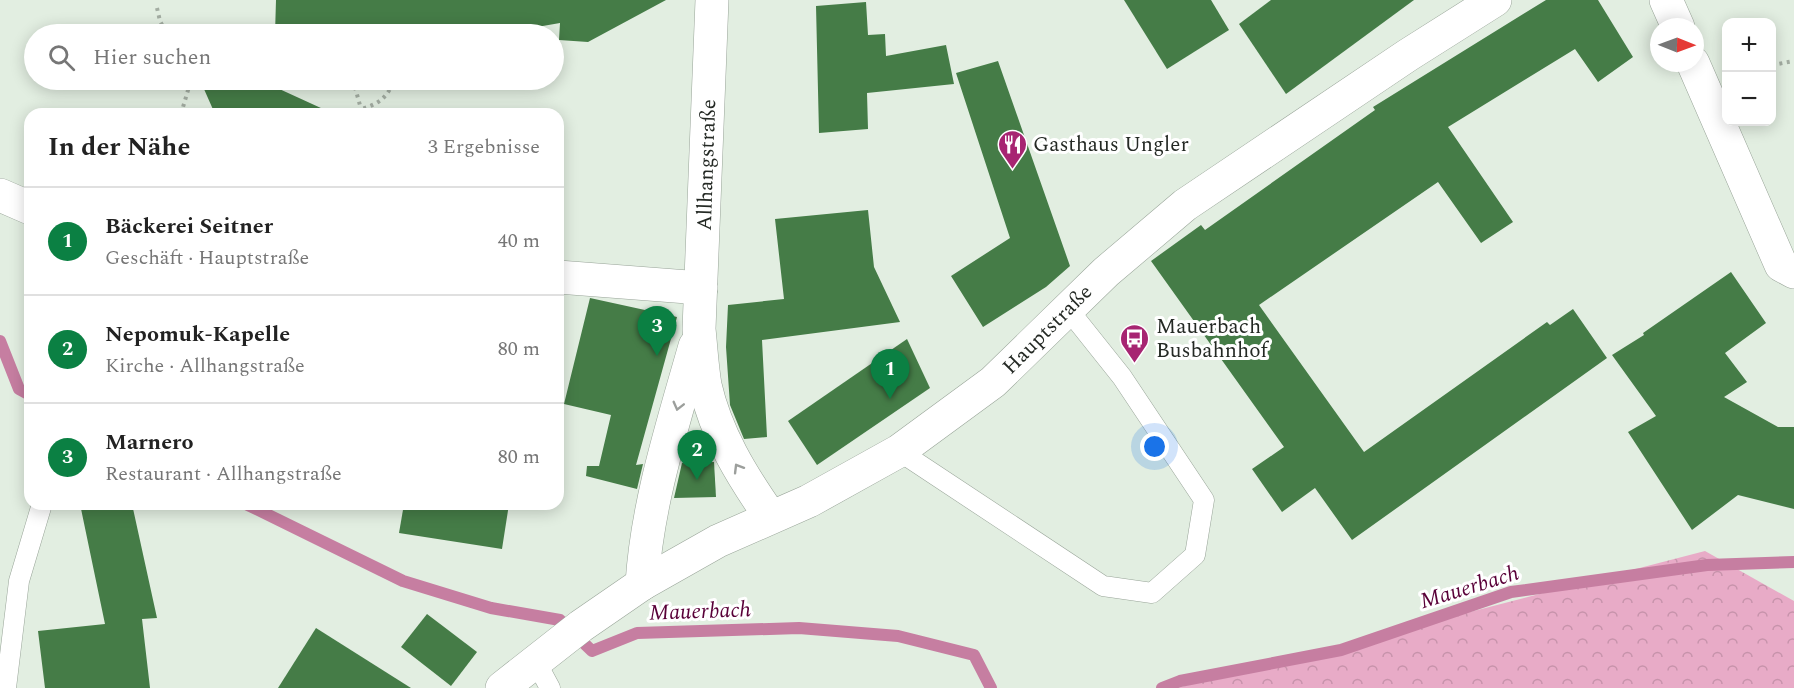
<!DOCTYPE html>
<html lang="de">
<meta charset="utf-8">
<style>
body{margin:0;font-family:Spectral,serif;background:#f2f2f2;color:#222}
.controls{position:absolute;right:18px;top:18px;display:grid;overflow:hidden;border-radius:12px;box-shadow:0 3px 15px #0003}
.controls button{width:54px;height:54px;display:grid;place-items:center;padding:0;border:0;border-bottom:2px solid #e0e0e0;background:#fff;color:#222;font:30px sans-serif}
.compass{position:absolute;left:1650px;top:18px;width:54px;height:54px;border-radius:50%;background:#fff;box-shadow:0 3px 15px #0003;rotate:91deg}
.you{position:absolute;left:1155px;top:447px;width:21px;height:21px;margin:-15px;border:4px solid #fff;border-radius:50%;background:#1a73e8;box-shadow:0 0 0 9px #1a73e833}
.badge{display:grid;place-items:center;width:39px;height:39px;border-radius:50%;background:#0b8043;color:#fff;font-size:20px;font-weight:700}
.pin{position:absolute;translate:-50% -50px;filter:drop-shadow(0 2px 3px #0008)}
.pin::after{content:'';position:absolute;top:32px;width:21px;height:18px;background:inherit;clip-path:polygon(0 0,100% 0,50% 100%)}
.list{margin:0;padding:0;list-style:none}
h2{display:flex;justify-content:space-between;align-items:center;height:78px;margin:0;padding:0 24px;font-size:26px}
h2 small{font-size:20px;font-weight:400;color:#767676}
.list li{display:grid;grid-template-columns:39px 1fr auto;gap:18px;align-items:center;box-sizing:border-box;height:108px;padding:0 24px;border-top:2px solid #e0e0e0}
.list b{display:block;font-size:22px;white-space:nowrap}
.list p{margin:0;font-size:20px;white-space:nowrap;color:#767676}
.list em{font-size:20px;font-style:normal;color:#767676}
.icon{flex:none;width:33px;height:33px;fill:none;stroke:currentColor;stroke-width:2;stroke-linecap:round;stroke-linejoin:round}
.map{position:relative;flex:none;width:1794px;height:688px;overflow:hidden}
.search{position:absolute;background:#fff;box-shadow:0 3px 15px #0003;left:24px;top:24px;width:540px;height:66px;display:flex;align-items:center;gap:15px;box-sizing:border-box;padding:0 21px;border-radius:33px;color:#767676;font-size:22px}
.panel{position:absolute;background:#fff;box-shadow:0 3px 15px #0003;left:24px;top:108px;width:540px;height:402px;border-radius:18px}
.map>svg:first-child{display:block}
.forest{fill:url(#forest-crowns)}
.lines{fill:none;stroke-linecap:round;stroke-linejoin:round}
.stream{stroke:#c67ea1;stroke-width:12}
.building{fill:#457c47}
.service-casing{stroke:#98a498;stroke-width:21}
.minor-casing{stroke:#98a498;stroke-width:34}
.tertiary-casing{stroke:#98a498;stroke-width:34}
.secondary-casing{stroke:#98a498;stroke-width:34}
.path{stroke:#a3ada2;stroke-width:4;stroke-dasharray:3 4.5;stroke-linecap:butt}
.service{stroke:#fff;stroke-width:20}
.minor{stroke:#fff;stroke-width:33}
.tertiary{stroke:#fff;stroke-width:33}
.secondary{stroke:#fff;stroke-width:33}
.oneway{stroke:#9c9f9c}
.labels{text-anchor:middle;stroke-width:6;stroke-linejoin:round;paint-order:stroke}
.poi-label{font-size:21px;fill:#242924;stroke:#fff;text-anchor:start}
.street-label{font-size:21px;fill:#242924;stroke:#fff}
.water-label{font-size:22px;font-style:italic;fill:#590038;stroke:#fff}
</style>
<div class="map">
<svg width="1794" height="688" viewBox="0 0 1794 688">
<defs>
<pattern id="forest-crowns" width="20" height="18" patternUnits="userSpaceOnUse" patternTransform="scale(1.5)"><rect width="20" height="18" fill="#e8abc7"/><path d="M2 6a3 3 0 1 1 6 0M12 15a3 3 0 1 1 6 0" fill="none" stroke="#c793ab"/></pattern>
</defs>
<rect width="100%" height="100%" fill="#e2eee1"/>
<path class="forest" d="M1705,551L1794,601V688H1177Z"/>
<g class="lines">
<g class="stream">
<path d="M0,341L19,389L30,395"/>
<path d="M246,504L403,581L491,608L560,620L592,651L637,633L799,628L898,636L974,655L991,688"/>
<path d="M1162,688L1180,681L1341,650L1511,592L1707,565L1794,562"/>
</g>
</g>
<g class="building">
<path d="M276,0H666L588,42L559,40L560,23L497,34H275Z"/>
<path d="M1124,0H1211L1229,30L1167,69Z"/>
<path d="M1271,0H1414L1286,94L1239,24Z"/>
<path d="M1546,0H1598L1633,57L1598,82L1575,49L1448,127L1513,222L1481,243L1438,182L1259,305L1364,452L1547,322L1550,325L1573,309L1607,358L1352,540L1315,488L1282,512L1252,469L1284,447L1151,261L1201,225L1205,230L1375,110L1373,107Z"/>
<path d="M866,2L868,35L885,34L886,56L946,45L954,84L867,93L868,129L819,133L816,6Z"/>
<path d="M998,61L1070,266L1046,287L983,327L951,276L1010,238L956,73Z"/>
<path d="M200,80H272L275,87L334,114H215Z"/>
<path d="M868,210L874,267L900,322L762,340L767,437L744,439L730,405L726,347L728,305L784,299L775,219Z"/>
<path d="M1731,272L1766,323L1725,353L1747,382L1724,397L1778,427H1794V509L1738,495L1692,530L1628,432L1656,416L1612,355L1644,335L1643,333Z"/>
<path d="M590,298L677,317L636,465L643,464L637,489L586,476L587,466H599L611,415L564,404Z"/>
<path d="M907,339L930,388L817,465L788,421Z"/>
<path d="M714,462L716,497L674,498L682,463Z"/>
<path d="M80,504H132L157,618L142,619L150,688H45L38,631L105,624Z"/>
<path d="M404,504H509L502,549L399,533Z"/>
<path d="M427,614L477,652L451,686L401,647Z"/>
<path d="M316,628L411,688H278Z"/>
</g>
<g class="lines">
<defs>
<g id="service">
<path d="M899,451L1103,586L1152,593L1195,555L1204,500L1122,377L1067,308"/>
<path d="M536,662L550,688"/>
<path d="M6,688L19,581L42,504"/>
</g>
<g id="minor">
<path d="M1666,0L1678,27"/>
<path d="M1693,63L1781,265L1794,272"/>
<path d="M0,195L30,208"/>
<path d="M558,277L701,288"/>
</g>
<g id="tertiary">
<path d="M712,0L699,329C701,348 702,367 705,385C716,434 742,476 770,516"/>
<path d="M642,584C647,503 673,424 695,346"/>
</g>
<path id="secondary" d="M502,688L581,626L642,584L718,541L809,501L899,451L993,382L1106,272L1185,205L1408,55L1495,0"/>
</defs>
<use href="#service" class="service-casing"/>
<use href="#minor" class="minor-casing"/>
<use href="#tertiary" class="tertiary-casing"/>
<use href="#secondary" class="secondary-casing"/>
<g class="path">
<path d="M157,8L160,21L167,34"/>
<path d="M1772,65L1794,61"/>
<path d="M353,80L361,109"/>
<path d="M181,114L191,80"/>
<path d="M362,114L361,109C379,104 388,97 394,80"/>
</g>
<use href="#service" class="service"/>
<use href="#minor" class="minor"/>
<use href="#tertiary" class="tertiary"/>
<use href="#secondary" class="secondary"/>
</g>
<defs><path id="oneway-chevron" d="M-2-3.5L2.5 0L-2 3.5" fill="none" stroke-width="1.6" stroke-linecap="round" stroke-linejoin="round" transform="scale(1.5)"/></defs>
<g class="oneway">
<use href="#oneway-chevron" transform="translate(678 406) rotate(104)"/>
<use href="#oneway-chevron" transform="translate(738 468) rotate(-121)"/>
</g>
<defs>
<symbol id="restaurant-pin" viewBox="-11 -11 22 30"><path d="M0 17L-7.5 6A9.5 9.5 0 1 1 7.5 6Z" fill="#a72572" stroke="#fff"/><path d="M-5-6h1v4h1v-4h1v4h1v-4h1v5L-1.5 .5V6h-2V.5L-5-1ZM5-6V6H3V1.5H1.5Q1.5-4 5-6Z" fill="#fff"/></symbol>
<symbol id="bus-pin" viewBox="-11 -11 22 30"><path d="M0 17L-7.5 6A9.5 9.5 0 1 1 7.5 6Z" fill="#a72572" stroke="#fff"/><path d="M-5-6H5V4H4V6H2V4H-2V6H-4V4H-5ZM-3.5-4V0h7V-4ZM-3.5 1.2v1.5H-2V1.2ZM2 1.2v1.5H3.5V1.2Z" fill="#fff"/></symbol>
</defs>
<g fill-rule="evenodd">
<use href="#restaurant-pin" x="996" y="128" width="33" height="45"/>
<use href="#bus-pin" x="1118" y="322" width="33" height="45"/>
</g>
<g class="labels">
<g class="poi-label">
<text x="1033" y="151">Gasthaus Ungler</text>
<text x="1156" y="333">Mauerbach<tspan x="1156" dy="24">Busbahnhof</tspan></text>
</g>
<g class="street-label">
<text transform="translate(706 165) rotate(-88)" y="7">Allhangstraße</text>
<text transform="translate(1047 329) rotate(-45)" y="7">Hauptstraße</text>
</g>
<g class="water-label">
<text transform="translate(1469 586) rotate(-17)" y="8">Mauerbach</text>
<text transform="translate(700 610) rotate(-2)" y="8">Mauerbach</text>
</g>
</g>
</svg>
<div class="controls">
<button>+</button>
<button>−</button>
</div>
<svg class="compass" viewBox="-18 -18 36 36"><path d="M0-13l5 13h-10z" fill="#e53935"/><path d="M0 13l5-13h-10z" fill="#767676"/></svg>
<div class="you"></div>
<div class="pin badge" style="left:890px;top:399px">1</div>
<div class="pin badge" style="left:697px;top:480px">2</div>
<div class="pin badge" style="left:657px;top:356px">3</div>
<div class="search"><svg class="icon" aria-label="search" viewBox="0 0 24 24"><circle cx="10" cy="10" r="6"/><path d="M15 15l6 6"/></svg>Hier suchen</div>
<section class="panel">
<h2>In der Nähe<small>3 Ergebnisse</small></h2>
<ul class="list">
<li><span class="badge">1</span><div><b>Bäckerei Seitner</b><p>Geschäft · Hauptstraße</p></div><em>40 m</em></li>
<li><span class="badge">2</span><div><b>Nepomuk-Kapelle</b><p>Kirche · Allhangstraße</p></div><em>80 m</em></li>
<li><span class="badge">3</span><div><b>Marnero</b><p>Restaurant · Allhangstraße</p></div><em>80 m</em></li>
</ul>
</section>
</div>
